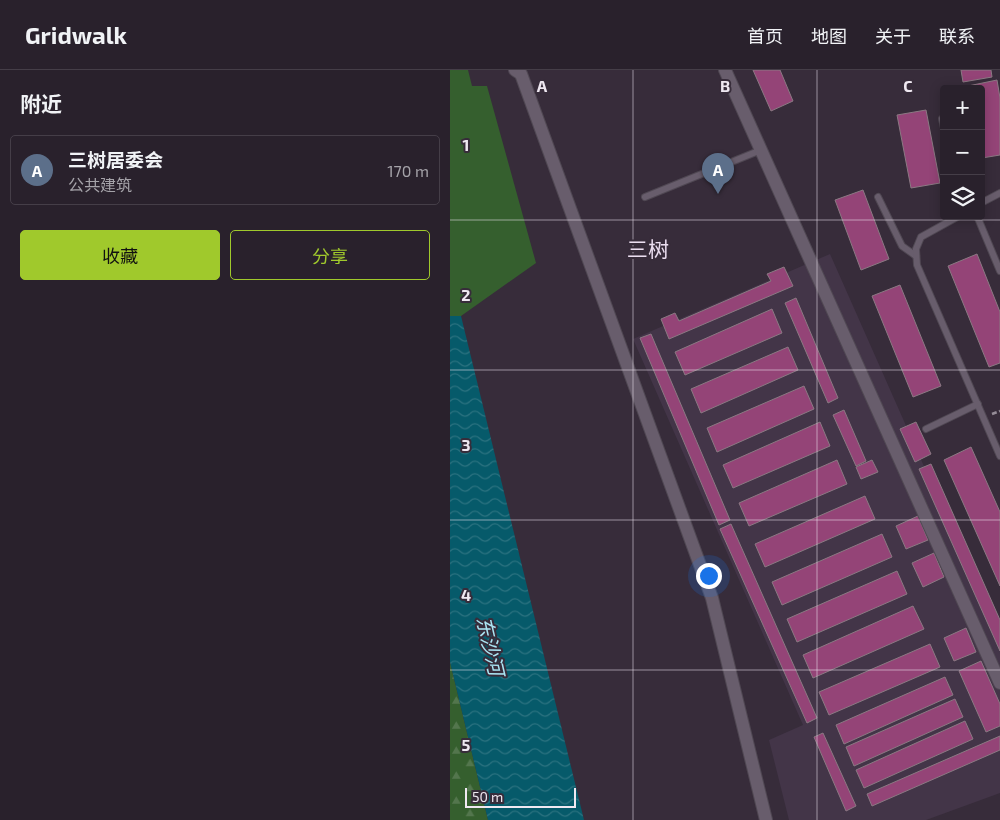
<!DOCTYPE html>
<html lang="zh">
<meta charset="utf-8">
<style>
body{margin:0;font-family:"Exo 2","Noto Sans SC",sans-serif;background:#352e38;color:#f1f3f6}
.controls{position:absolute;right:15px;top:15px;display:grid;overflow:hidden;border-radius:5px;box-shadow:0 2px 12px #0003}
.controls button{width:45px;height:45px;display:grid;place-items:center;padding:0;border:0;border-bottom:1px solid #453e48;background:#29212c;color:#f1f3f6;font:25px sans-serif}
.scale{position:absolute;left:15px;bottom:12px;width:111px;box-sizing:border-box;padding-left:5px;border:2px solid #efe8f1;border-top:0;font-size:14px;line-height:18px;white-space:nowrap;color:#efe8f1;-webkit-text-stroke:4px #372c3a;paint-order:stroke}
.you{position:absolute;left:258px;top:505px;width:18px;height:18px;margin:-12px;border:4px solid #fff;border-radius:50%;background:#1a73e8;box-shadow:0 0 0 8px #1a73e833}
.badge{display:grid;place-items:center;width:32px;height:32px;border-radius:50%;background:#a0c92c;color:#fff;font-size:16px;font-weight:700}
.pin{position:absolute;translate:-50% -41px;filter:drop-shadow(0 1px 2px #0008)}
.pin::after{content:'';position:absolute;top:26px;width:18px;height:15px;background:inherit;clip-path:polygon(0 0,100% 0,50% 100%)}
.list{margin:0;padding:0;list-style:none}
h2{display:flex;justify-content:space-between;align-items:center;height:65px;margin:0;padding:0 20px;font-size:21px}
h2 small{font-size:16px;font-weight:400;color:#a5a3a9}
.list li{display:grid;grid-template-columns:32px 1fr auto;gap:15px;align-items:center;box-sizing:border-box;height:70px;margin:0 10px 10px;padding:0 10px;border:1px solid #453e48;border-radius:5px}
.list b{display:block;font-size:19px;white-space:nowrap}
.list p{margin:0;font-size:16px;white-space:nowrap;color:#a5a3a9}
.list em{font-size:16px;font-style:normal;color:#a5a3a9}
.actions{display:flex;gap:10px;padding:15px 20px}
.actions a{flex:1;padding:11px 0;border:1px solid #a0c92c;border-radius:5px;text-align:center;font-size:18px;color:#a0c92c}
.actions .main{background:#a0c92c;color:#111}
.icon{flex:none;width:28px;height:28px;fill:none;stroke:currentColor;stroke-width:2;stroke-linecap:round;stroke-linejoin:round}
.map{position:relative;flex:none;width:550px;height:750px;overflow:hidden}
header{display:flex;align-items:center;gap:30px;box-sizing:border-box;height:70px;padding:0 25px;background:#29212c;border-bottom:1px solid #453e48}
header strong{font-size:24px}
nav{display:flex;gap:28px;margin-inline-start:auto;font-size:18px}
main{display:flex}
aside{flex:1;background:#29212c}
.map>svg:first-child{display:block}
.built{fill:#433548}
.grass{fill:#355f2e}
.forest{fill:url(#forest-firs)}
.water{fill:url(#water-waves)}
.building{fill:#944477;stroke:#8b7983}
.lines{fill:none;stroke-linecap:round;stroke-linejoin:round}
.service-casing{stroke:#504853;stroke-width:8}
.minor-casing{stroke:#504853;stroke-width:14}
.path{stroke:#968d98;stroke-width:2.5;stroke-dasharray:5 2.5;stroke-linecap:butt}
.service{stroke:#685d6c;stroke-width:6}
.minor{stroke:#685d6c;stroke-width:12}
.grid{fill:none;stroke:#efe8f1;stroke-width:1;stroke-opacity:0.55}
.labels{text-anchor:middle;stroke-width:4;stroke-linejoin:round;paint-order:stroke}
.water-label{font-size:20px;font-style:italic;fill:#abe5f3;stroke:#372c3a}
.quarter-label{font-size:21px;fill:#ebdef0;stroke:#372c3a}
.grid-label{font-size:16px;text-anchor:middle;font-weight:bold;fill:#efe8f1;stroke:#372c3a;stroke-width:4;stroke-linejoin:round;paint-order:stroke}
</style>
<header>
<strong>Gridwalk</strong>
<nav><a>首页</a><a>地图</a><a>关于</a><a>联系</a></nav>
</header>
<main>
<aside>
<h2>附近<small></small></h2>
<ul class="list">
<li><span class="badge" style="background:#5c6f8a">A</span><div><b>三树居委会</b><p>公共建筑</p></div><em>170 m</em></li>
</ul>
<div class="actions"><a class="main">收藏</a><a>分享</a></div>
</aside>
<div class="map">
<svg width="550" height="750" viewBox="0 0 550 750">
<defs>
<pattern id="forest-firs" width="22" height="20" patternUnits="userSpaceOnUse" patternTransform="scale(1.25)"><rect width="22" height="20" fill="#355f2e"/><path d="M5 1l3.5 6h-7zM16 11l3.5 6h-7z" fill="#53764d"/></pattern>
<pattern id="water-waves" width="16" height="10" patternUnits="userSpaceOnUse" patternTransform="scale(1.25)"><rect width="16" height="10" fill="#065a6a"/><path d="M0 5q4-4 8 0t8 0" fill="none" stroke="#2b7280"/></pattern>
</defs>
<rect width="100%" height="100%" fill="#372c3a"/>
<path class="built" d="M380,184L550,568V723L476,750H339L319,670L353,655L183,269Z"/>
<path class="grass" d="M0,0H18L22,16H37L86,193L11,246H0Z"/>
<path class="forest" d="M0,592L38,750H0Z"/>
<path class="water" d="M0,246H11L134,750H38L0,592Z"/>
<g class="building">
<path d="M303,0H330L343,31L321,41Z"/>
<path d="M511,0H541L542,7L513,12Z"/>
<path d="M547,10L550,28V85L532,88L531,19H518V16Z"/>
<path d="M476,40L490,113L461,118L447,45Z"/>
<path d="M413,120L439,189L411,200L385,130Z"/>
<path d="M527,184L550,242V293L539,297L498,196Z"/>
<path d="M334,197L343,216L219,269L211,249L225,243L229,251L321,211L317,204Z"/>
<path d="M450,215L491,316L463,327L422,226Z"/>
<path d="M346,228L388,328L378,333L335,233Z"/>
<path d="M322,239L332,263L235,305L225,282Z"/>
<path d="M201,264L280,450L269,455L190,268Z"/>
<path d="M338,277L348,300L251,343L241,319Z"/>
<path d="M354,316L364,339L267,382L257,358Z"/>
<path d="M394,340L416,391L406,396L383,345Z"/>
<path d="M370,352L380,376L283,418L273,395Z"/>
<path d="M466,352L481,384L465,392L450,359Z"/>
<path d="M521,377L550,442V516L494,390Z"/>
<path d="M387,390L397,414L299,456L289,433Z"/>
<path d="M422,390L428,402L411,409L406,397Z"/>
<path d="M481,394L550,550V581L469,399Z"/>
<path d="M415,426L425,449L315,497L305,474Z"/>
<path d="M468,446L478,470L456,479L446,456Z"/>
<path d="M281,454L367,648L357,653L270,459Z"/>
<path d="M432,464L442,487L332,535L322,512Z"/>
<path d="M484,483L494,507L473,517L462,493Z"/>
<path d="M447,501L457,524L347,572L337,549Z"/>
<path d="M463,536L474,559L363,608L353,585Z"/>
<path d="M516,558L526,582L504,591L494,568Z"/>
<path d="M480,574L490,597L379,645L369,622Z"/>
<path d="M531,591L550,634V656L536,662L509,601Z"/>
<path d="M495,607L503,625L394,674L386,655Z"/>
<path d="M505,629L513,647L404,696L396,677Z"/>
<path d="M515,651L523,669L414,718L406,700Z"/>
<path d="M373,663L406,736L396,741L364,667Z"/>
<path d="M550,666V680L422,736L417,724Z"/>
</g>
<g class="lines">
<defs>
<g id="service">
<path d="M492,49L494,58"/>
<path d="M195,127L311,80"/>
<path d="M428,127L452,176L466,186"/>
<path d="M531,133L550,123"/>
<path d="M509,146L471,167L466,179L467,195L550,386"/>
<path d="M527,146L550,201"/>
<path d="M476,359L528,334"/>
</g>
<g id="minor">
<path d="M65,0L71,4L262,528L316,750"/>
<path d="M275,0L550,613"/>
</g>
</defs>
<use href="#service" class="service-casing"/>
<use href="#minor" class="minor-casing"/>
<path class="path" d="M542,344L550,341"/>
<use href="#service" class="service"/>
<use href="#minor" class="minor"/>
</g>
<path class="grid" d="M183,0V750M367,0V750M0,150H550M0,300H550M0,450H550M0,600H550"/>
<g class="labels">
<g class="water-label">
<text transform="translate(40 576) rotate(77)" y="7">东沙河</text>
</g>
<g class="quarter-label">
<text x="198" y="187">三树</text>
</g>
</g>
<g class="grid-label">
<text x="92" y="22">A</text>
<text x="275" y="22">B</text>
<text x="458" y="22">C</text>
<text x="16" y="81">1</text>
<text x="16" y="231">2</text>
<text x="16" y="381">3</text>
<text x="16" y="531">4</text>
<text x="16" y="681">5</text>
</g>
</svg>
<div class="controls">
<button>+</button>
<button>−</button>
<button><svg class="icon" aria-label="layers" viewBox="0 0 24 24"><path d="M12 4l9 5-9 5-9-5zM3 14l9 5 9-5"/></svg></button>
</div>
<div class="scale">50 m</div>
<div class="you"></div>
<div class="pin badge" style="left:268px;top:124px;background:#5c6f8a">A</div>
</div>
</main>
